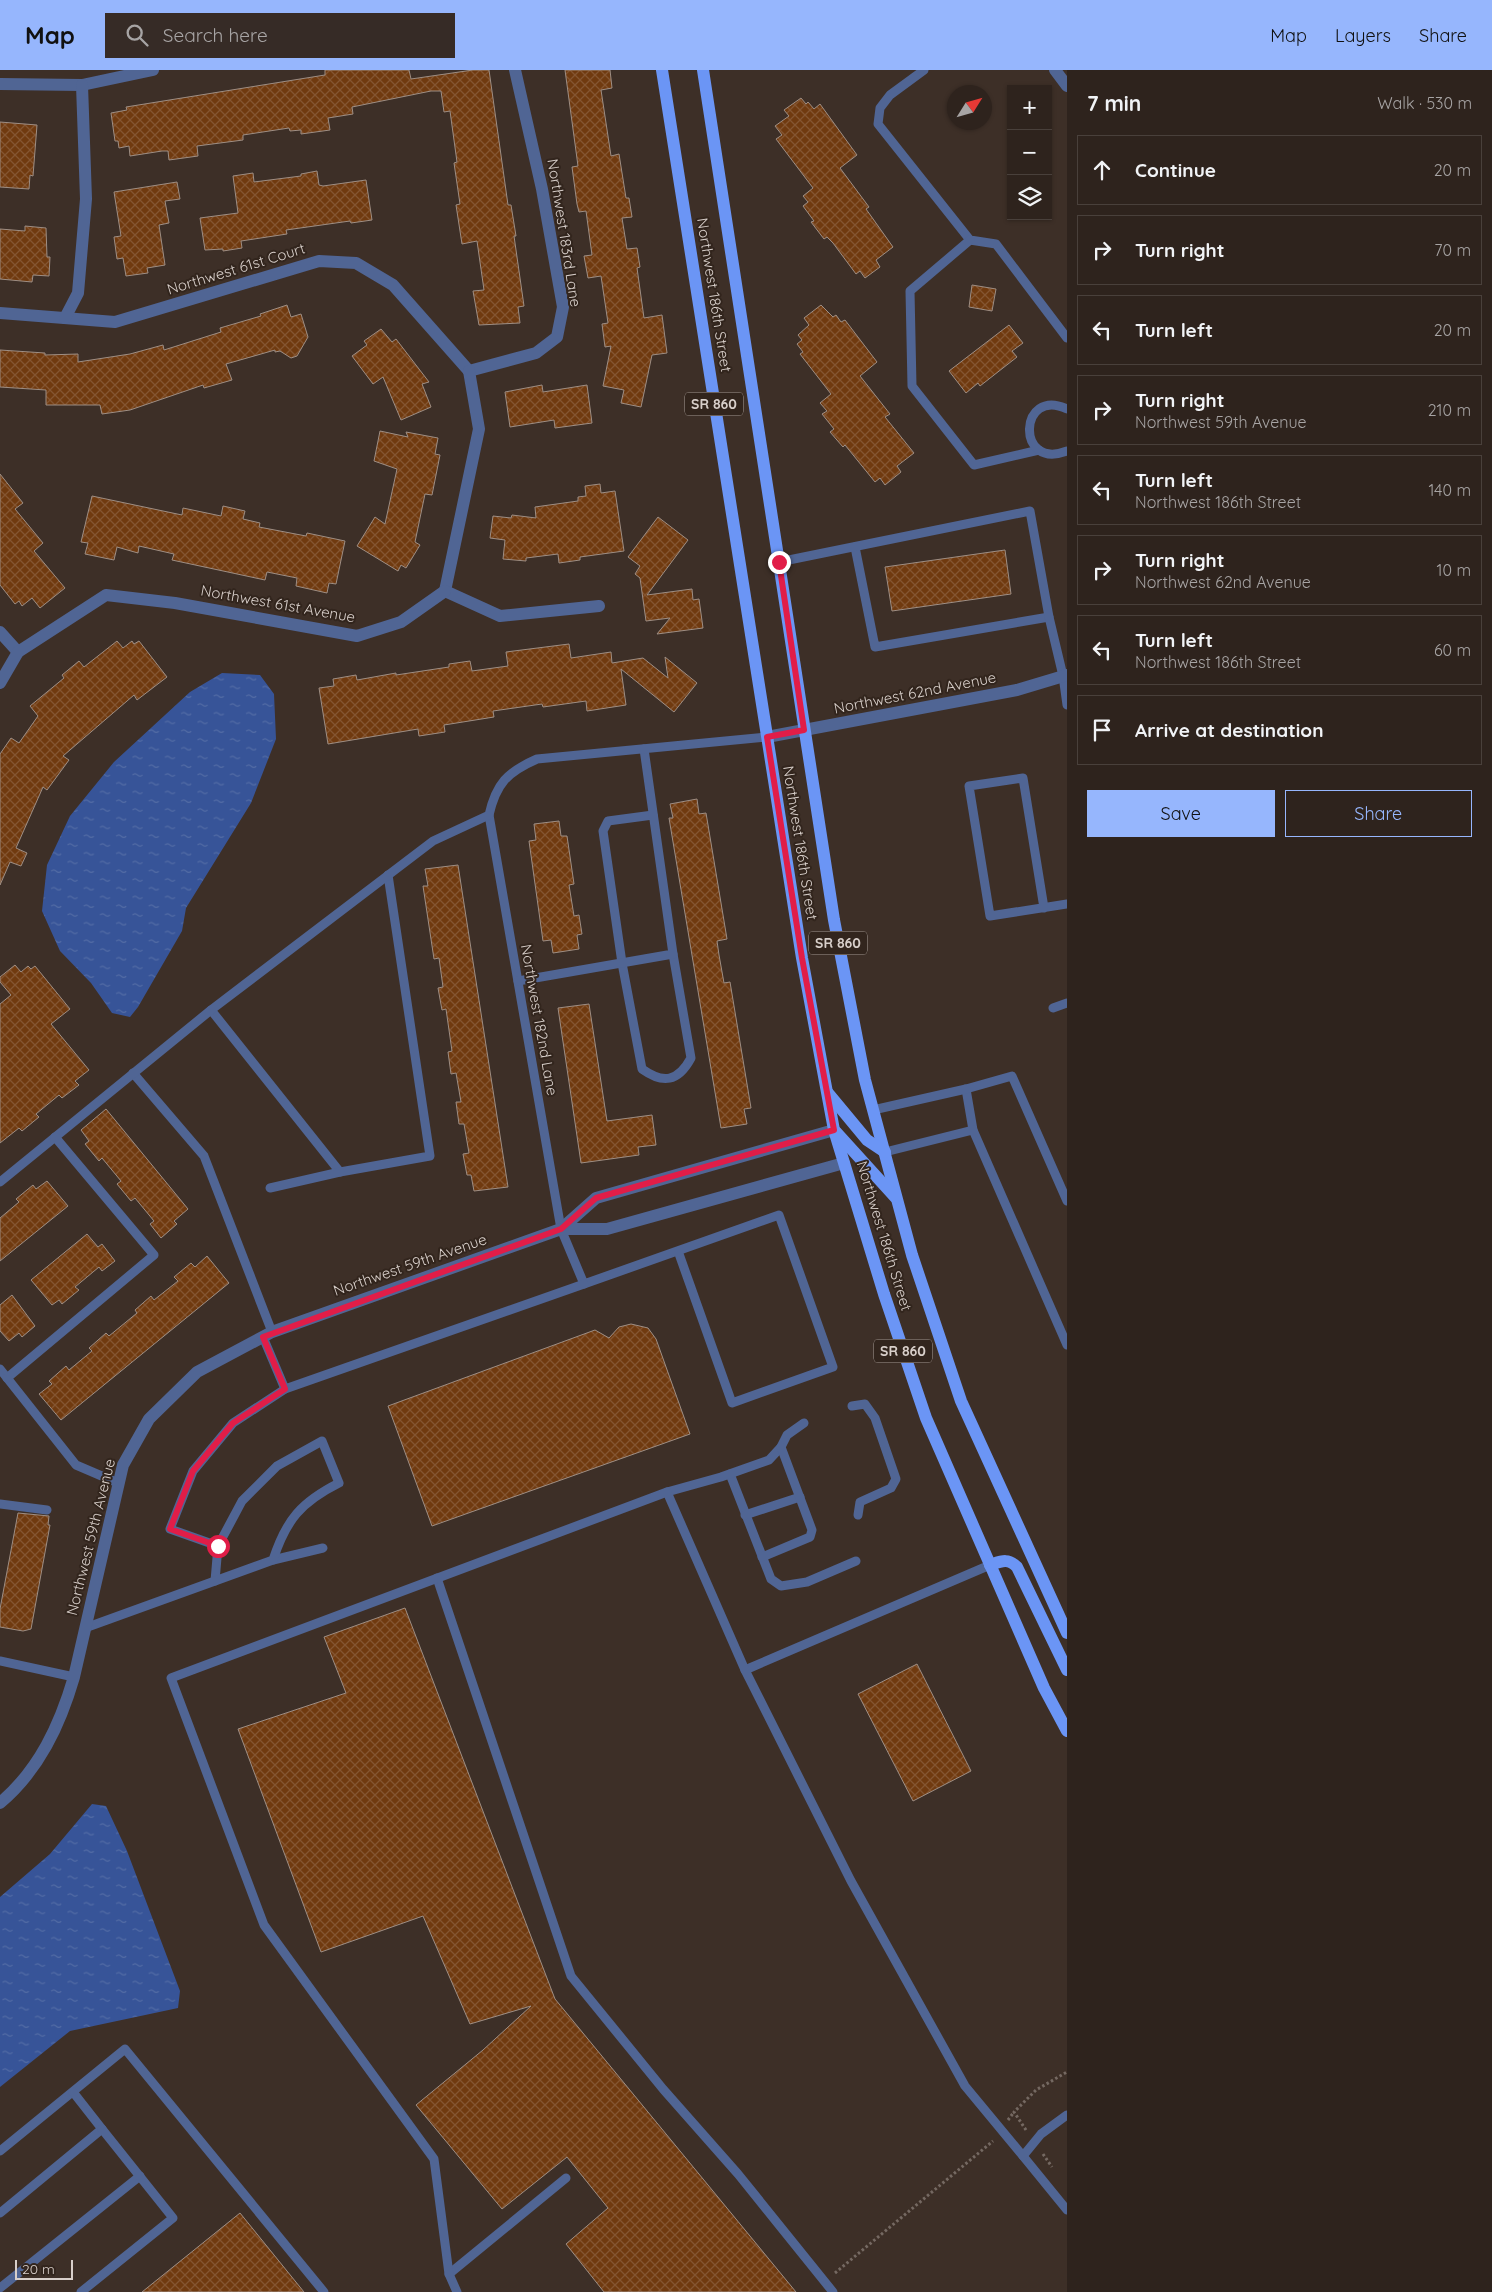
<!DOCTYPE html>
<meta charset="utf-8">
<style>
body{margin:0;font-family:Quicksand,sans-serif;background:#362b26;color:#f1f3f6}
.controls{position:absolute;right:15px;top:15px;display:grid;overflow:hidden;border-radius:0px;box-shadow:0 1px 4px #0004}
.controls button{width:45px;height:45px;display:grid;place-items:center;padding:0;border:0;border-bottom:1px solid #49403b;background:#2e231d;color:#f1f3f6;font:25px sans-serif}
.compass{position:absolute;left:947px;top:15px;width:45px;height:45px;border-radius:50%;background:#2e231d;box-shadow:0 1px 4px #0004;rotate:53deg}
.scale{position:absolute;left:15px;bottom:12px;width:58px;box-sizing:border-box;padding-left:5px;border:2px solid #d8cfca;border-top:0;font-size:14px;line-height:18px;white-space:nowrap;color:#d8cfca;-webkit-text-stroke:4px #32251d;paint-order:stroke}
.stop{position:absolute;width:15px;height:15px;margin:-11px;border:4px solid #e11d48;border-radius:50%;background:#fff}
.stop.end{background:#e11d48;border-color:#fff;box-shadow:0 1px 5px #0008}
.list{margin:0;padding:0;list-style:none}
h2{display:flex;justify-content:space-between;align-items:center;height:65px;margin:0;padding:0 20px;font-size:21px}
h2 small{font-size:16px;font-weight:400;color:#a7a4a4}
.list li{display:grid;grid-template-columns:32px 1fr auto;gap:15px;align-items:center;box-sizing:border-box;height:70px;margin:0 10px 10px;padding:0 10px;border:1px solid #49403b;border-radius:0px}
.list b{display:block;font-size:19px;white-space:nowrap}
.list p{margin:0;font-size:16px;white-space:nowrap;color:#a7a4a4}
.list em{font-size:16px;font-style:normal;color:#a7a4a4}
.actions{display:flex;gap:10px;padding:15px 20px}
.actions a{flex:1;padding:11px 0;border:1px solid #96b6fd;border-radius:0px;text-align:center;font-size:18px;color:#96b6fd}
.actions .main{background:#96b6fd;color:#111}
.icon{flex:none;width:28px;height:28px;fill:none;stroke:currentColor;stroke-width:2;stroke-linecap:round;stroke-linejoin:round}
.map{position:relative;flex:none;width:1067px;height:2222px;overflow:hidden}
header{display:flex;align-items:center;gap:30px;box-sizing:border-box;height:70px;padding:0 25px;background:#96b6fd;color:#111}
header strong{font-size:24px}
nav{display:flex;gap:28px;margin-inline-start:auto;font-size:18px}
.search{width:350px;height:45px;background:#362b26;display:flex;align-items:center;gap:12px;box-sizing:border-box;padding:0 18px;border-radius:0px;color:#a7a4a4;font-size:19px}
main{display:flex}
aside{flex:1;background:#2e231d}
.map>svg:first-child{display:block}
.water{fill:url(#water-ripples)}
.building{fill:url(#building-cross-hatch);stroke:#9e8e84}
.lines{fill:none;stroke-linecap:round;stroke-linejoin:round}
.path{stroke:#756962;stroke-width:3;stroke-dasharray:2.5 2.5;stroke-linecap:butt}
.service{stroke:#506594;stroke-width:9}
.minor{stroke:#506594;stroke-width:12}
.tertiary{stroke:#506594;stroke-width:12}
.primary{stroke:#6b95f5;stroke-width:12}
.route{stroke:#e11d48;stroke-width:6}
.labels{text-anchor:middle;stroke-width:4;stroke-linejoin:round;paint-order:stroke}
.shield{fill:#32251d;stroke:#a69c96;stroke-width:1}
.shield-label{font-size:14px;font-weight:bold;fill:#d8cfca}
.street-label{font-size:15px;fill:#d8cfca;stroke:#32251d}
</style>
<header>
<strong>Map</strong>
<div class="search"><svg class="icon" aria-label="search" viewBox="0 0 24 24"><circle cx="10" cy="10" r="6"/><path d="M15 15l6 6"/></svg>Search here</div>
<nav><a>Map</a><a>Layers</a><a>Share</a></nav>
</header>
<main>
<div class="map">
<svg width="1067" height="2222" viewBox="0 0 1067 2222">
<defs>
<pattern id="water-ripples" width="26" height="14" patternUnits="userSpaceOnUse" patternTransform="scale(1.25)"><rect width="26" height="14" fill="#375498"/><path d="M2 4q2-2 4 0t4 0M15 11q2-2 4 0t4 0" fill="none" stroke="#536ca5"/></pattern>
<pattern id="building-cross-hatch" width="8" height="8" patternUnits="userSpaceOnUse" patternTransform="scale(1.25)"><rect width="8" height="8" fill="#703a0f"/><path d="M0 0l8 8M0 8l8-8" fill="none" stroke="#845531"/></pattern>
</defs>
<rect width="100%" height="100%" fill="#3d2f27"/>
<g class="water">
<path d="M222,603L260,605L274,624L276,669L251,733L186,838L182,861L138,937L130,947L112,943L91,913L60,881L42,841L47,795L70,746L114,692L190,622Z"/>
<path d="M92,1734L106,1736L127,1781L180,1921L178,1938L70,1961L0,2017V1827L50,1784Z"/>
</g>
<g class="building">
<path d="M325,0H409L411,9L473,0H489L508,135H511L516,166H514L524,236L518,237L520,253L479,255L473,221L484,220L477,171L462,174L456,135L460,134L454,93L457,92L450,41L444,42L441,21H431L352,37L353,44L328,48L330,60L301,64V60L290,61L289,58L243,65V70L197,76L198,86L169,90L168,81H162L130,86L129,76L119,78L118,71H115L111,43L127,40L126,37L325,5Z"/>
<path d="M565,0H610L612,18L601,20L611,86L619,84L626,128H629L632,147L622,148L627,179L637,178L640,197L637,198L644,248L662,245L667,283L652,285L641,337L621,333L624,320L603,316L611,276L605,277L602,254L608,253L601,206L588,208L584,186L592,185L586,141L579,142L577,134L572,97L578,96Z"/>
<path d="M801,28L806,34L808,32L814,39L820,34L857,85L840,98L869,137L866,139L893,177L876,190L880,197L865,208L860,201L856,204L833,173L827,167L824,169L811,152L814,151L803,136L808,132L803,126L813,118L776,69L782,65L775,56L789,46L784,40Z"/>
<path d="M0,52L37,55L33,106L30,105L29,119L0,117Z"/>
<path d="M317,101L319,115L323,116L366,110L372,150L351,153L350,151L286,160L287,164L241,171L242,178L223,181V179L205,180L200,148L238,143L233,106L253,103L254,112L301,106V104Z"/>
<path d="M177,112L180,129L165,131L169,153L159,155L165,195L147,198L148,203L126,206L123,188L117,189L114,167L121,166L114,122Z"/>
<path d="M25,156L46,158L47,187H50L49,206L33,205L32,212L0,209V159L25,161Z"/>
<path d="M972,215L996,219L992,241L969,237Z"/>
<path d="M287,235L291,247L301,244L308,267L297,286L291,288L280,281L275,282V280L226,294L232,310L204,318L203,315L130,340L102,344L100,335H46V320L0,317V280L45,283V285L78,284V292L130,284L163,275L164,280L221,262L220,258L261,246L260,244Z"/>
<path d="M821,235L833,247L836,245L841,252L845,250L877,292L860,306L890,344L885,347L914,383L897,396L901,402L885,415L880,408L875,412L845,375L843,377L830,362L834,359L822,344L827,341L820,333L831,324L800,284L803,282L797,274L802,270L798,265L809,255L804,248Z"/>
<path d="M1009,255L1023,273L1012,281L1017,287L980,316L978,313L966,323L949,301Z"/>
<path d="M381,259L392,272L396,269L429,312L422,314L431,337L401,350L383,307L373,314L352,286L367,275L364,271Z"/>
<path d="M542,315L543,322L587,315L592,353L555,358L554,350L510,357L505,322Z"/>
<path d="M380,361L408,367L406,362L438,368L435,384L440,385L432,425L425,424L415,472L420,475L406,498L401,495L398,501L357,476L375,447L385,454L397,399L374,391Z"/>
<path d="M0,404L23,433L15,439L43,473L34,481L65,518L40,538L32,528L22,536L19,531L15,534L0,515Z"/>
<path d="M600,414L601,423L615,421L624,481L580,487V490L559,493L558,484L526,488V491L503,489L505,470L490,468L493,446L511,448L512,445L536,448L535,437L578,431V427L586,426L585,416Z"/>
<path d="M92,426L182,445L183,438L221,446L223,436L245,441L243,449L260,453L259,457L306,466L307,463L345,471L336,514L329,513L327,523L296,516L297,508L267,502L265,510L172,490L174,484L139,476L138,483L117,477L114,490L85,484L88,473L81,472Z"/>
<path d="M658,447L688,470L647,525L692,519L693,530L699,529L703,558L657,564L670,548L646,551L640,508L635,504L640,496L628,487Z"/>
<path d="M1005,480L1011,524L892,541L885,497Z"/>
<path d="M117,571L123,578L132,571L134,574L139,571L167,607L137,630L134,625L63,686L69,690L47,720L43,717L16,778L27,783L21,796L10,792L0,815V684L11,668L19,673L38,646L30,636L64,608L62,605L79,591L84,597Z"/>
<path d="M569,574L571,588L611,582L612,593L643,588L668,608L665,587L697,613L674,642L621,599L626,635L587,641L586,631L543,637L542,634L493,641L494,647L444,655L445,662L419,666L418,659L328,674L319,618L334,616L333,609L356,605L357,610L396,603V605L449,597V594L470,591L472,601L508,596L506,582Z"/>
<path d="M697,729L699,744L706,743L727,869L717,871L719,885L724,913L730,912L751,1038L744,1039L747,1054L721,1058L669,748H673L670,734Z"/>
<path d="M559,751L561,766H567L574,814L569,815L574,846L579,845L582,864L577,865L579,879L553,883L551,870L543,871L529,771L536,770L534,754Z"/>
<path d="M458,795L508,1117L474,1121L471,1105H467L463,1084L469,1083L464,1054H459L456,1032H461L456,1003L451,1004L448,982L452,981L446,939L442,940L438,918L443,917L439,888L434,889L423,816H428L425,799Z"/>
<path d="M15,895L21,902L28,896L31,899L35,896L70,939L51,954L89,1000L75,1011L79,1015L62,1028L59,1025L36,1044L39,1047L22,1061L19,1058L0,1073V934L11,925L0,912V907Z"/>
<path d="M589,934L607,1051L652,1045L656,1075L638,1077L639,1085L581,1093L558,938Z"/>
<path d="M106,1039L188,1139L174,1151L177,1154L161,1168L150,1154L154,1151L135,1128L131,1131L117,1114L121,1111L102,1088L99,1091L85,1074L89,1071L81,1060Z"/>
<path d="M47,1111L68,1136L0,1191V1148L19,1132L16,1129L33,1115L36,1119Z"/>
<path d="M87,1164L98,1177L102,1174L115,1191L102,1201L99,1197L75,1217L79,1220L62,1234L59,1230L52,1235L31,1210Z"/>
<path d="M207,1186L229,1213L61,1350L39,1324L52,1314L49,1311L66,1296L69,1300L92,1281L89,1278L106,1263L109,1266L137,1243L135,1240L151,1226L154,1230L178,1211L174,1207L191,1193L195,1197Z"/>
<path d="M12,1225L35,1256L22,1267L19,1263L9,1271L0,1261V1235Z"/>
<path d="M631,1254L648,1258L656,1269L690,1364L432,1456L388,1336L595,1260L609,1268L619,1257Z"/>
<path d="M18,1443L49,1446L48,1455H50L31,1559L23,1561L0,1557V1539Z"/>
<path d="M405,1538L555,1929L796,2222H604L566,2174L608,2138L567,2087L502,2139L416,2035L483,1980L531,1936L470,1954L423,1846L321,1882L238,1659L346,1623L324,1567Z"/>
<path d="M917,1594L971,1701L913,1731L858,1624Z"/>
<path d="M240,2143L304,2222H142Z"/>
</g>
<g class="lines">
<g class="path">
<path d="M1008,2050L1014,2042"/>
<path d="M1026,2060L1014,2042L1036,2020L1067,2002"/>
<path d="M1043,2084L1052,2097"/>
<path d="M835,2203L993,2071"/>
</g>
<g class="service">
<path d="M924,0L890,25L880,38L878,54L970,170L996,174L1067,268"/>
<path d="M970,170L910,221L912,316L974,395L1039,380"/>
<path d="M1067,339C1019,316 1015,401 1067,381"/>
<path d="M855,477L875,577L1049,547"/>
<path d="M779,492L1030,441L1049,547L1063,606L1067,635"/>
<path d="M489,745L561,1159L584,1214L779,1145L833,1297L732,1333L678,1181"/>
<path d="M653,745L608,751L603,761L622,893L642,999C663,1014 678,1012 691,988L673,884"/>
<path d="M1044,838L1023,708L969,716L990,846L1067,834"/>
<path d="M518,911L673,884L644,679"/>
<path d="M1053,938L1067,933"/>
<path d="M211,940L340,1102L430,1086L388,805"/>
<path d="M133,1003L204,1086L272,1262"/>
<path d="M966,1019L973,1060L1067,1275"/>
<path d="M873,1040L966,1019L1012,1006L1067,1131"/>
<path d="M885,1082L973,1060"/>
<path d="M0,1112L211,940L433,771L489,745C496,714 507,702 537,689L767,667"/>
<path d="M270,1118L340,1102"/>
<path d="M263,1267L285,1319L584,1214"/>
<path d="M0,1299L76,1395L118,1413"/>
<path d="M7,1308L154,1185L55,1067"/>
<path d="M852,1336L865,1334L875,1348L896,1409L891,1418L860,1432L858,1445"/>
<path d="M730,1404L771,1509L781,1516L807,1512L856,1491"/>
<path d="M667,1422L721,1407L769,1390L781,1377L787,1365L804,1353"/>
<path d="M0,1434L47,1440"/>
<path d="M745,1445L800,1427"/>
<path d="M762,1487L810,1467L812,1460L781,1377"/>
<path d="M273,1490L323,1478"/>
<path d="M437,1508L571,1906L663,2019L738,2104L833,2222"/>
<path d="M215,1511L218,1476"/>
<path d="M85,1558L273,1490C286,1450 301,1432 339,1413L322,1371L277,1396L242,1431L218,1476L170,1459L193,1401L233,1353L285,1319"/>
<path d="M0,1591L74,1607"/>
<path d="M745,1600L990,1495"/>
<path d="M0,2081L125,1979L324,2222"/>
<path d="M1023,2086L1067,2140"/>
<path d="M0,2143L102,2059L73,2022"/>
<path d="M449,2204L566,2108"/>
<path d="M0,2218L140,2106"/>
<path d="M81,2222L173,2148L102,2059"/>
<path d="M457,2222L449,2204L434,2089L264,1855L171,1608L667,1422L745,1600L851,1811L965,2016L1023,2086L1041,2064L1067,2045"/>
</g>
<g class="minor">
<path d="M1055,0L1067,16"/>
<path d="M0,14L82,15L153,0"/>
<path d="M0,243L115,252L319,191L356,193L393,215L469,301"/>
<path d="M65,248L78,223L86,129L82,15"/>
<path d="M469,301L536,283L557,267L563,237L542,119L515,0"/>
<path d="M445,521L479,359L469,301"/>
<path d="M445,521L500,546L599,536"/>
<path d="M0,562L18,582"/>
<path d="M0,613L18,582L106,525L175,533L357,566L401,552L445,521"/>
</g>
<g class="tertiary">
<path d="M767,667L1017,620L1067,605"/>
<path d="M561,1159L596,1128L834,1060"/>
<path d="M0,1733C39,1700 60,1655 74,1607L123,1395L149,1349L197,1302L272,1262L561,1159H607L844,1093"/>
</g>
<g class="primary">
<path d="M662,0L802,888L834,1060L884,1224L926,1348L1044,1618L1067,1661"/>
<path d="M703,0L834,850L865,1010L912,1185L961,1331L1067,1563"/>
<path d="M828,1023L867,1070L885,1082"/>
<path d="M836,1062L895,1127"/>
<path d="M990,1495C1002,1491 1008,1488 1017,1497L1067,1600"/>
</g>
</g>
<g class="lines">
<path class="route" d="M218,1476L170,1459L193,1401L233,1353L285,1319L263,1267L561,1159L596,1128L834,1060L802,888L767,667L804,660L779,492"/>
</g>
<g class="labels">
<g class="shield">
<rect x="685" y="322.5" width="58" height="23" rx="4"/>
<rect x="809" y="861.5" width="58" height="23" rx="4"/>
<rect x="874" y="1269.5" width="58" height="23" rx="4"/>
</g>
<g class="shield-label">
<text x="714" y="339">SR 860</text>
<text x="838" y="878">SR 860</text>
<text x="903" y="1286">SR 860</text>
</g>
<g class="street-label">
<text transform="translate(564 163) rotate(81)" y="5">Northwest 183rd Lane</text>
<text transform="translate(236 199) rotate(-17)" y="5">Northwest 61st Court</text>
<text transform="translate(714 225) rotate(81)" y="5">Northwest 186th Street</text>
<text transform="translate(278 534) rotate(10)" y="5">Northwest 61st Avenue</text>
<text transform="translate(915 623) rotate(-11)" y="5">Northwest 62nd Avenue</text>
<text transform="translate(800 773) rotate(81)" y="5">Northwest 186th Street</text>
<text transform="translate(539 950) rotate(80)" y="5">Northwest 182nd Lane</text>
<text transform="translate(884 1166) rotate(73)" y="5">Northwest 186th Street</text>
<text transform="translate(410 1195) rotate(-19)" y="5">Northwest 59th Avenue</text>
<text transform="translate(91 1467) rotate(-76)" y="5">Northwest 59th Avenue</text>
</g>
</g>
</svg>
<div class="controls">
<button>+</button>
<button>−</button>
<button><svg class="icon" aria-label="layers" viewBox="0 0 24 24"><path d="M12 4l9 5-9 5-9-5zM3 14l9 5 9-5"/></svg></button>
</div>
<svg class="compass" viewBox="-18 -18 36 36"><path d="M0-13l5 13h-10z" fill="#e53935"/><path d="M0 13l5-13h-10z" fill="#a7a4a4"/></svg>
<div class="scale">20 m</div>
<div class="stop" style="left:218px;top:1476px"></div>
<div class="stop end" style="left:779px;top:492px"></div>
</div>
<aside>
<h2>7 min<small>Walk · 530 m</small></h2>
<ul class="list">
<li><svg class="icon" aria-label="ahead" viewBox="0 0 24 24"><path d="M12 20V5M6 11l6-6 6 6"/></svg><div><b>Continue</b></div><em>20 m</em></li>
<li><svg class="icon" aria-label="right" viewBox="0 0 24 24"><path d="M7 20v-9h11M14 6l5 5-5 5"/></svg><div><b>Turn right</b></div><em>70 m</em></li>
<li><svg class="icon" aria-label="left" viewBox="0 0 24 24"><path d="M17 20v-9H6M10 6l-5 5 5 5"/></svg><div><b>Turn left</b></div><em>20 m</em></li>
<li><svg class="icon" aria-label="right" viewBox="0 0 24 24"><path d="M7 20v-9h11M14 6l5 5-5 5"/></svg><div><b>Turn right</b><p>Northwest 59th Avenue</p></div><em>210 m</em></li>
<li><svg class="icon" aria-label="left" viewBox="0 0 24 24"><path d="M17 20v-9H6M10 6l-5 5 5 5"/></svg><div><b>Turn left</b><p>Northwest 186th Street</p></div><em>140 m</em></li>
<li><svg class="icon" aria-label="right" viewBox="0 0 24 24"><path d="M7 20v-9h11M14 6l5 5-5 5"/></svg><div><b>Turn right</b><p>Northwest 62nd Avenue</p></div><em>10 m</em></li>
<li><svg class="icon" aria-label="left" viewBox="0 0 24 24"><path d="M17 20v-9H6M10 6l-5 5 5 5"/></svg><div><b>Turn left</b><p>Northwest 186th Street</p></div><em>60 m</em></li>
<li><svg class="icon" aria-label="arrive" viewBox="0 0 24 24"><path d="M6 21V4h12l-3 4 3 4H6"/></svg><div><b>Arrive at destination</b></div></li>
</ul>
<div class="actions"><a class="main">Save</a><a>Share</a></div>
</aside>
</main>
